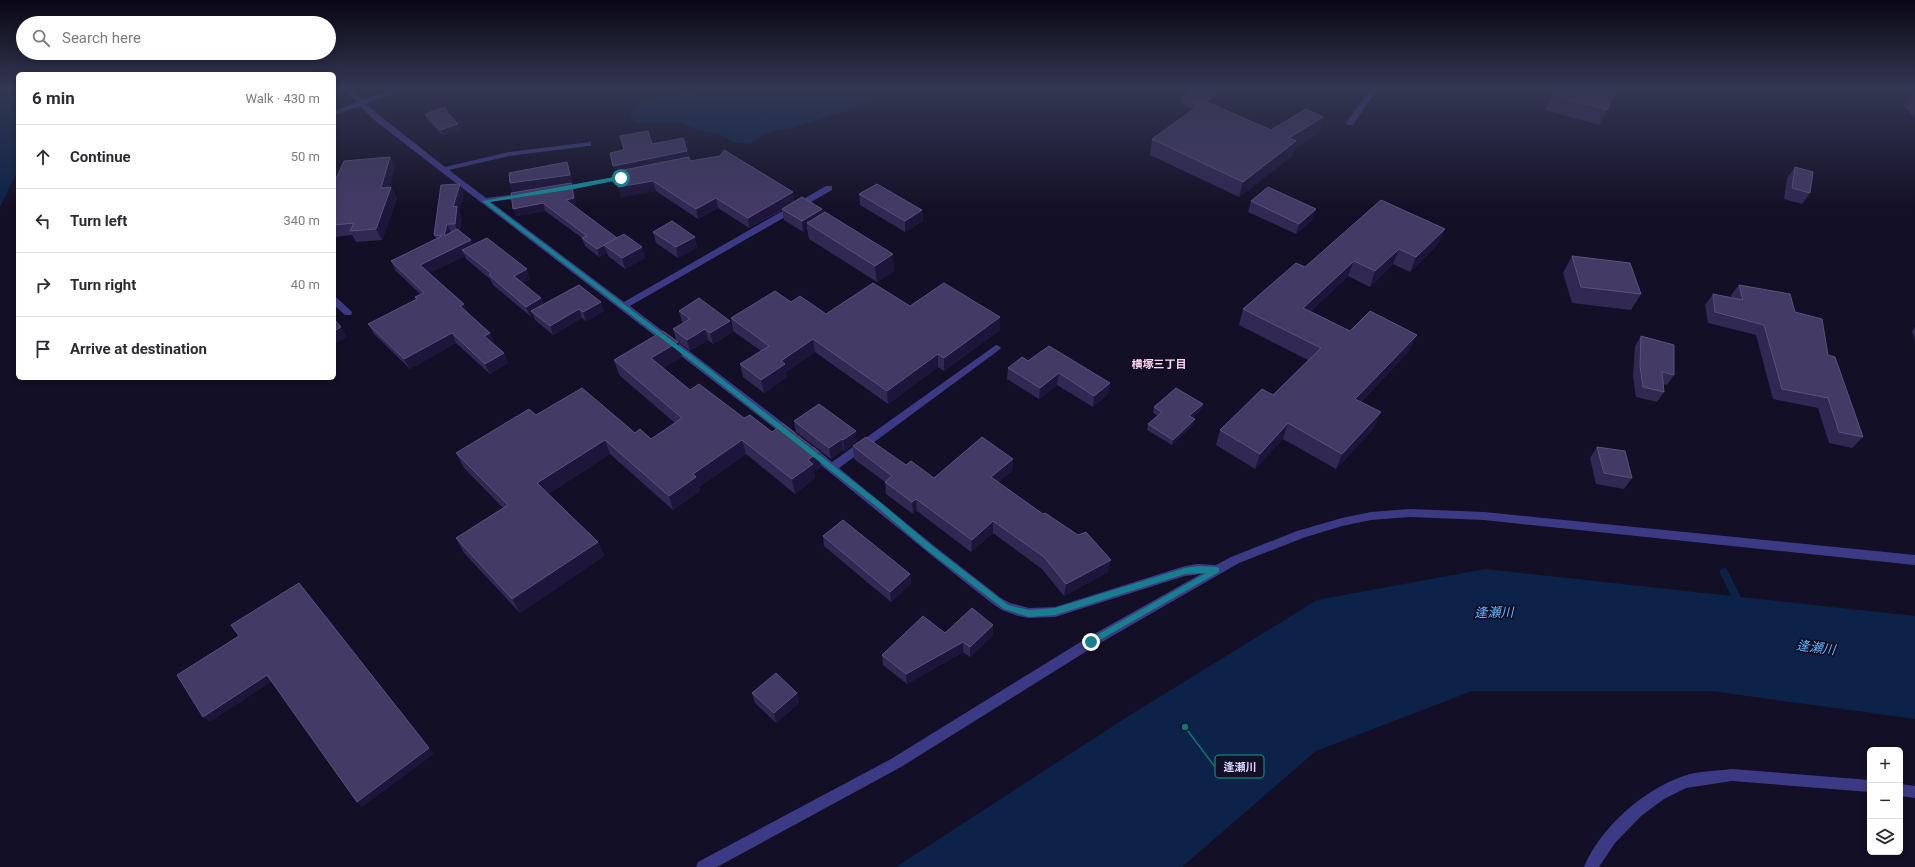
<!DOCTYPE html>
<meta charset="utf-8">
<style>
body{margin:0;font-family:Roboto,"Noto Sans JP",sans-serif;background:#f2f2f3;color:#2b2b33}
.controls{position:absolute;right:12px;bottom:12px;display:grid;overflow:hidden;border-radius:6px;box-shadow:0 2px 6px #0003}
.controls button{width:36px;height:36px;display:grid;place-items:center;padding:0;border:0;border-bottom:1px solid #e1e1e2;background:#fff;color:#2b2b33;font:20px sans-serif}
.stop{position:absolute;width:12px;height:12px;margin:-9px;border:3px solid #187f8f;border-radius:50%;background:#fff}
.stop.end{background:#187f8f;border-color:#fff;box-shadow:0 1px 4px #0008}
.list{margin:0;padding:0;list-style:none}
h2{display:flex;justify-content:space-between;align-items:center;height:52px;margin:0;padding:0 16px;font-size:17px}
h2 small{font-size:13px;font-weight:400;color:#7c7c81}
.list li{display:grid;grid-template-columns:26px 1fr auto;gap:12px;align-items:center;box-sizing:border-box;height:64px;padding:0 16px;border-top:1px solid #e1e1e2}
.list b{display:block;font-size:15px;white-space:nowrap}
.list em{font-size:13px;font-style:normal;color:#7c7c81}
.icon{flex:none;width:22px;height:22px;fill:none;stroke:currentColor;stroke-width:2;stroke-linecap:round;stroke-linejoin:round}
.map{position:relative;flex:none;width:1915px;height:867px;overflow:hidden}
.search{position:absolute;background:#fff;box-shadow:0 2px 6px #0003;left:16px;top:16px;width:320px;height:44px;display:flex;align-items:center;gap:10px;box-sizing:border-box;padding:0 14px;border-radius:22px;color:#7c7c81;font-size:15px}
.panel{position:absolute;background:#fff;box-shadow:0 2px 6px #0003;left:16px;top:72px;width:320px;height:308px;border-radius:6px}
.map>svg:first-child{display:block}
.water{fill:#0c2248}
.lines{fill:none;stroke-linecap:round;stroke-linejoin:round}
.stream{stroke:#0c2248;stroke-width:8}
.minor{fill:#3d3a85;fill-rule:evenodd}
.wall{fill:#312854}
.shaded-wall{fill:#1d163a}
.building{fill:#433a66;stroke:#5a527e}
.route{fill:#187f8f}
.labels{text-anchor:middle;stroke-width:3.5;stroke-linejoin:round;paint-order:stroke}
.neighbourhood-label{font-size:11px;font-weight:bold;fill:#ffd6f0;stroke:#130f26}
.near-water-label{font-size:13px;font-style:italic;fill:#62b6ff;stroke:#130f26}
.leader{fill:none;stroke:#0f766e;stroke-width:1.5}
.callout-dot{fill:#0f766e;stroke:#130f26;stroke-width:1.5}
.callout{fill:#130f26;stroke:#0f766e;stroke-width:1.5}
.callout-label{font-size:11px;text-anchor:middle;font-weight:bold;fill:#d9d4ff}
</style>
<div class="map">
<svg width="1915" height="867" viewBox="0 0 1915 867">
<rect width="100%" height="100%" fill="#130f26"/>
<g class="water">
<path d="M0,88H18V170L0,207Z"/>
<path d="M695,88H874L865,101L854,108L793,128L777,130L765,134L750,144L732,142L719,134L696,130L683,123H641L633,121L629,114C643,94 674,97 695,88Z"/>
<path d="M1485,569L1915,616V719L1711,691H1472L1316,751L1182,867H896L1130,715L1317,600Z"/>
</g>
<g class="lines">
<path class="stream" d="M1724,572L1739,603"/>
<g class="minor">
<path d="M343,88H350L363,100L395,88H406L366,104L379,115L445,167L509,152L591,142V146H588L509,156L449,170L486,198L527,193V197L491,202L624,302L826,186H832V190L630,306L795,432L796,435L795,438H787C650,331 511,226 373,119L360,106L334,115V111L357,102Z"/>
<path d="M1371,88H1378L1353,125H1347L1346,123Z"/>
<path d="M629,174H632V178L560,191L556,189L560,187Z"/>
<path d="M334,297L337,298L351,311L352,313L351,315H345L334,305Z"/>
<path d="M996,345L999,346L1001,348L999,350L839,468L933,545L1001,598L1010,603L1029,608L1055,607L1185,566L1198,564L1216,565L1231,557L1297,531L1342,518L1371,512L1410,509L1484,512L1915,555V565L1484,520L1410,517L1371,520L1342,526L1303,538L1239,563L1095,646L901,767L717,867H696L698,862L891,759L1087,638L1201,574L1185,576L1055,617L1029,618L1018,616L1002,610L993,604C930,555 868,503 806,453L805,450L806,447H814L832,462Z"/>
<path d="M1732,769L1870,780V792L1732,781L1686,788L1664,799L1641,816L1615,843L1599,867H1584C1600,828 1644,789 1684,776C1698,771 1716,771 1732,769Z"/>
<path d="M1900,784L1915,786V798L1900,796Z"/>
</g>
</g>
<g class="wall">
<path d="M1195,88H1222L1209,103L1271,130L1323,117L1319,133L1294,148L1292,156L1239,197L1150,155L1152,139L1194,109L1180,103L1181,98Z"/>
<path d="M1915,89V118L1903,105Z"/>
<path d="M1553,95L1607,110L1599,125L1545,110Z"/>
<path d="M425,114L458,124L460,129L443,136L427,120Z"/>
<path d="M652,144L687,151L690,161L793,192L794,202L822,209L823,213L894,271L877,282L809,239L807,229L803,232L784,220L782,210L749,228L718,208L698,219L656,191L621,197L615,172L624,150Z"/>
<path d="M390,157L395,167L389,187H391L397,198L382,240L356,242L352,235L334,237V183Z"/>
<path d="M567,162L570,171L573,184H571L574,191L576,206H574L617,238L642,247L645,258L625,269L608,256L607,253L599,257L585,246L582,238L545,211L516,216L513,192L510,183Z"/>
<path d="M1795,167L1810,193L1802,204L1784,199L1787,178Z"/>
<path d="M464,193L459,210L461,216L460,231L473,245L530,279L522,283L543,304L604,311L586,321L582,318L553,335L535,320L533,314L530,316L493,285L490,279L466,259L465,256L429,273L469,314L490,333L494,343H493L504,353L508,363L490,374L456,343L410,369L374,334L368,324L416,300L415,297L420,294L396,271L391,261L436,239L434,235Z"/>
<path d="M859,194L922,210L923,221L905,232L860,205Z"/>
<path d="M1251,201L1312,220L1296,234L1248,212Z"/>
<path d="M1445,229L1438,244L1410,272L1393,264L1370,287L1348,276L1311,311L1350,331L1410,350L1361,402L1374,428L1336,469L1283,439L1255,469L1216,445L1220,430L1273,395L1308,360L1239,325L1243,309L1305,267Z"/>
<path d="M653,232L695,237L697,248L678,258L656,243Z"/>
<path d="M1572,256L1641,294L1631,310L1572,303L1563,273Z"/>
<path d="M1739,285L1795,312L1828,355L1863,437L1852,448L1829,443L1818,408L1773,399L1756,335L1708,323L1705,305L1713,294L1732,298L1731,295Z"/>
<path d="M791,302L826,314L910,306L1000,317V330L944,371L938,367L888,404L815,352L786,372L787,377L764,393L743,377L740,364L761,351L733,331L731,318Z"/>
<path d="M679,311L733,332L713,344L708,340L690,351L676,340L673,329L684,323L682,322Z"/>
<path d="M1915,327V341L1912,331Z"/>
<path d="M1641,336L1674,375L1667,385L1663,384L1664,392L1657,402L1636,397L1633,376L1635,346Z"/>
<path d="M678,342L682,357L663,368L690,390L744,418L772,432L821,467L814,471L815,478L795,494L746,454L699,487L700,491L673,510L610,454L548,494L598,542L604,556L520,613L464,553L456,538L503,508L464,468L456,453L536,415L635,433L651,439L675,423L619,375L614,360Z"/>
<path d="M1028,361L1110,383L1108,394L1093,407L1057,385L1039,399L1007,379L1008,368Z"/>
<path d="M1203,404L1202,409L1192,418L1193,425L1172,445L1147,430L1148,424L1158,416L1153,413L1154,407Z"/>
<path d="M794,421L857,442L844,451L843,450L831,459L796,432Z"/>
<path d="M853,446L906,465L934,478L1013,459L1012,471L998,482L1108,572L1064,596L1042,569L993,533L971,552L917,511L913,514L886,494L885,482L854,459Z"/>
<path d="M1597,447L1632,478L1624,489L1596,484L1590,458Z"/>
<path d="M823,536L910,574L911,584L891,602L824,546Z"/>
<path d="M993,625V635L970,657L963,652L907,684L883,665L882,655L945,633Z"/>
<path d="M752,693H797L799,703L776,723L755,703Z"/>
</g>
<g class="shaded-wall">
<path d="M1219,88H1222L1201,113L1202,107Z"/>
<path d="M1323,117L1319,133L1294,148L1292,156L1239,197L1243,182L1289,138Z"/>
<path d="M458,124L460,129L443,136L440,130Z"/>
<path d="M687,151L689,161L616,175L613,166Z"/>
<path d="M390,157L395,167L386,198L381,188Z"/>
<path d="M567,162L570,171L573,184H571L574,191L576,206L568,207L513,192L510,183Z"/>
<path d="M653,181L656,191L621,197L618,187Z"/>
<path d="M460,184L464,193L459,210L461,216L459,234L455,224L453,207Z"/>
<path d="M391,187L397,198L382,240L376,229Z"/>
<path d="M793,192L794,202L749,228L748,218Z"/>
<path d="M716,198L718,208L698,219L696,209Z"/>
<path d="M543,203L545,211L516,216L513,209Z"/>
<path d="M822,209L823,220L807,223V229L803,232L802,221Z"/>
<path d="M1316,209L1312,220L1296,234L1299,224Z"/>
<path d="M922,210L923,221L905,232V221Z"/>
<path d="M447,224L452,234L444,236Z"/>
<path d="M1445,229L1438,244L1410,272L1416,257Z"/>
<path d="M695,237L697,248L678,258L676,247Z"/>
<path d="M471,240L475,250H462L465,256L425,275L420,265Z"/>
<path d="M604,245L607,253L599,257L597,249Z"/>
<path d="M642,247L645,258L625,269L622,258Z"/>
<path d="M1399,249L1393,264L1370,287L1375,271Z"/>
<path d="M893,254L894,271L877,282L875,266Z"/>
<path d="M1354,261L1348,276L1298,323L1303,308Z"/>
<path d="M527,269L530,279L517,285L514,276Z"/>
<path d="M541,298L545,307L531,311L533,314L530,316L526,307Z"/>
<path d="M601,302L604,311L586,321L583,312Z"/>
<path d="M464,304L469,314L460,306Z"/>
<path d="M579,309L582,318L553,335L550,326Z"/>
<path d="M1000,317V330L944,371V358Z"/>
<path d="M730,321L733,332L713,344L710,333Z"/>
<path d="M341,327L347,337L334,344V331Z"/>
<path d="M705,329L708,340L690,351L687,340Z"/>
<path d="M452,333L456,343L410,369L404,359Z"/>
<path d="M490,333L494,343L489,346L484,336Z"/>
<path d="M1417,335L1410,350L1349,414L1355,399Z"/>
<path d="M813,339L815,352L786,372L787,377L764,393L761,380L781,361Z"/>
<path d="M678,342L682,357L655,373L651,358Z"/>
<path d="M504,353L508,363L490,374L485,364Z"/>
<path d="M938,354V367L888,404L887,391Z"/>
<path d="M1059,373L1057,385L1039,399L1040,388Z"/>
<path d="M1110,383L1108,394L1093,407L1094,396Z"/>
<path d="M1203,404L1202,409L1188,421L1189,416Z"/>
<path d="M1381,412L1374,428L1336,469L1342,454Z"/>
<path d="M1195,419L1193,425L1172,445L1173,440Z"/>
<path d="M1288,423L1283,439L1255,469L1260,454Z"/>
<path d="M856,431L857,442L844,451L843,440Z"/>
<path d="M842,439L843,450L831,459L829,448Z"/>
<path d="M605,440L610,454L543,497L537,483Z"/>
<path d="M742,440L746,454L699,487L700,491L673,510L669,496L693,474Z"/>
<path d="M819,452L821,467L814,471L815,478L795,494L792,479L808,460Z"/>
<path d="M1013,459L1012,471L990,489L991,477Z"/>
<path d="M916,499L917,511L913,514L912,502Z"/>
<path d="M993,521V533L971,552L972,540Z"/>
<path d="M598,542L604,556L520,613L512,599Z"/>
<path d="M1111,560L1108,572L1064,596L1066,584Z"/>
<path d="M910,574L911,584L891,602L890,592Z"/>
<path d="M304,589L434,754L362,807L357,802Z"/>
<path d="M993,625V635L970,657V647Z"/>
<path d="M963,642V652L907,684L906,674Z"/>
<path d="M267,675L273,681L210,722L203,717Z"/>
<path d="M797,693L799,703L776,723L774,713Z"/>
</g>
<g class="building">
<path d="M1195,88H1219L1207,102L1205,101L1199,106L1181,98Z"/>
<path d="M1556,88H1617L1607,110L1553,95Z"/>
<path d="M1205,101L1271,130L1306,109L1323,117L1289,138L1296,141L1243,182L1152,139Z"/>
<path d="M445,107L448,113L458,124L440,130L425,114Z"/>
<path d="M648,131L652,144L683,138L687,151L613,166L610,153L624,150L620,136Z"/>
<path d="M724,150L793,192L748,218L716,198L696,209L653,181L618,187L614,172L689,157L690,161L720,156Z"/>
<path d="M390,157L381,188L391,187L376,229L350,231L354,223L334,225V183L344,161Z"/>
<path d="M567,162L570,175L510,183L509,173Z"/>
<path d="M1795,167L1813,172L1810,193L1792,188Z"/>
<path d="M571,183L574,198L566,200L617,238L597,249L582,238L587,236L543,203L513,209L511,193Z"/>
<path d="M460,184L453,207L457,206L455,224H447L444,236L457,229L471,240L420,265L464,304L460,306L490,333L484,336L504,353L485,364L452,333L404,359L368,324L417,299L415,297L424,293L391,261L442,236L434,235L441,185Z"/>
<path d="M877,184L922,210L905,221L859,194Z"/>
<path d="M1268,187L1316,209L1299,224L1251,201Z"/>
<path d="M802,197L822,209L802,221L782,209Z"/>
<path d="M1381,200L1445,229L1416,257L1399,249L1375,271L1354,261L1303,308L1350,331L1370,311L1417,335L1355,399L1381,412L1342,454L1288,423L1260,454L1220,430L1262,389L1273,395L1321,348L1243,309L1296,263L1305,267Z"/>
<path d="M825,212L893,254L875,266L807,223Z"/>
<path d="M672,221L695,237L676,247L653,232Z"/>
<path d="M624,234L642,247L622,258L604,245Z"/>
<path d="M487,238L527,269L514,276L541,298L526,307L489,275L491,273L462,250Z"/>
<path d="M1572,256L1630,263L1641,294L1581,287Z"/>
<path d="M873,283L910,306L944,283L1000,317L944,358L938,354L887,391L813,339L781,361L785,364L761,380L740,364L769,346L731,318L775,291L791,302L800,296L826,314Z"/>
<path d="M579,285L601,302L583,312L579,309L550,326L531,311Z"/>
<path d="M1739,285L1790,294L1795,312L1822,319L1828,355L1835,357L1863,437L1839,432L1828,398L1782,389L1764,325L1715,312L1713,294L1743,300Z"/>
<path d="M699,298L730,321L710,333L705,329L687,340L673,329L690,319L679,311Z"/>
<path d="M334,319L341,327L334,331Z"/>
<path d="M663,331L678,342L651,358L690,390L699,384L744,418L750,415L772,432L783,424L819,452L808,460L813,464L792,479L742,440L693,474L696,477L669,496L605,440L537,483L598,542L512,599L456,538L508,505L456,453L529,409L536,415L582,388L635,433L640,429L651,439L682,418L614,360Z"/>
<path d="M1641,336L1674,345V375L1662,372L1664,392L1643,387L1640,366Z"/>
<path d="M1049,346L1110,383L1094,396L1059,373L1040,388L1008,368L1022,357L1028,361Z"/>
<path d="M1176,388L1203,404L1189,416L1195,419L1173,440L1148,424L1162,412L1154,407Z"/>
<path d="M819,404L856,431L843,440L842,439L829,448L794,421Z"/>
<path d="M866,437L906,465L911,461L934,478L982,437L1013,459L991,477L1043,514L1045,513L1078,535L1086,532L1111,560L1066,584L1044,557L993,521L972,540L916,499L912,502L885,482L892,476L853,446Z"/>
<path d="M1597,447L1625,451L1632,478L1604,473Z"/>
<path d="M843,520L910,574L890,592L823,536Z"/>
<path d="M299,583L429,748L357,802L267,675L203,717L177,675L239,636L231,625Z"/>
<path d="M972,608L993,625L970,647L963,642L906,674L882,655L923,616L945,633Z"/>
<path d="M776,673L797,693L774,713L752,693Z"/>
</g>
<linearGradient id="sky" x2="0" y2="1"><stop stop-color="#0a0815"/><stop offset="0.42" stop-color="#333752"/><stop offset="1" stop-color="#333752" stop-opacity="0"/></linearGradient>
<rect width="1915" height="210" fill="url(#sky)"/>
<path class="route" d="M621,176L623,179L574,189L489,202L703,364L881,503L932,546L1008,605L1029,610L1055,608L1185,568L1198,566L1217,567L1219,568V572L1091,645L1087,642L1088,640L1206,573L1185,574L1055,615L1029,617L1004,609L927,550L877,507L699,367L482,201Z"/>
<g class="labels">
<g class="neighbourhood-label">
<text x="1159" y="368">横塚三丁目</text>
</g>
<g class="near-water-label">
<text transform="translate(1494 612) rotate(-1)" y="5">逢瀬川</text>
<text transform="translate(1816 647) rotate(7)" y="5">逢瀬川</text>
</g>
</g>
<path class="leader" d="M1185 727L1215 767"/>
<circle class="callout-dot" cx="1185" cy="727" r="4"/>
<rect class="callout" x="1215" y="755" width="49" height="23" rx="4"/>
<g class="callout-label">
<text x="1240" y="771">逢瀬川</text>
</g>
</svg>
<div class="controls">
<button>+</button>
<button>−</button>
<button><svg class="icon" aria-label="layers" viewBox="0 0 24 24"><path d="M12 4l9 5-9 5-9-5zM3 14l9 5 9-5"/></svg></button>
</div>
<div class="stop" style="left:621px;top:178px"></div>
<div class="stop end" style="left:1091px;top:642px"></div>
<div class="search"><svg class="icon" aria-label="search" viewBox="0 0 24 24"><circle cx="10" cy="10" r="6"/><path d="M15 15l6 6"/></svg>Search here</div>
<section class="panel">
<h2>6 min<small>Walk · 430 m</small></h2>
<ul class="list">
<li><svg class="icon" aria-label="ahead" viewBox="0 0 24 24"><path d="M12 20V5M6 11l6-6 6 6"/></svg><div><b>Continue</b></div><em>50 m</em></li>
<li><svg class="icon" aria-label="left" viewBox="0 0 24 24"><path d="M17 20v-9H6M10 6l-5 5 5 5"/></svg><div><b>Turn left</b></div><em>340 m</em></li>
<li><svg class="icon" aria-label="right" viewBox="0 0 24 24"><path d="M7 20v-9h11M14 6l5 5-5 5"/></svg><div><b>Turn right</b></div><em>40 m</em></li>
<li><svg class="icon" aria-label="arrive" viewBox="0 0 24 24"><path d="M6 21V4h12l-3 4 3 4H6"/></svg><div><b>Arrive at destination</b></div></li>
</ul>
</section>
</div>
